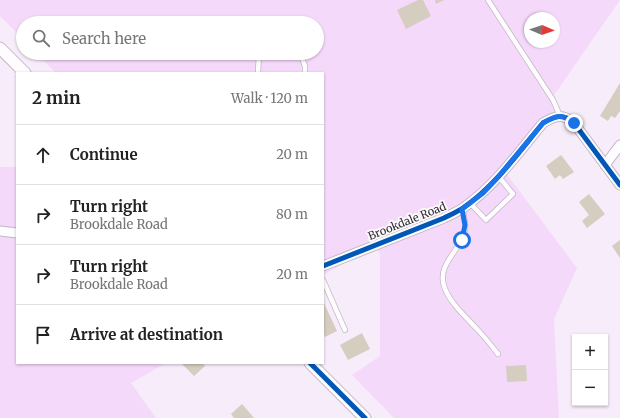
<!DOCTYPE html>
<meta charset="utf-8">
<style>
body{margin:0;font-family:Merriweather,serif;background:#f2f2f2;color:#222}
.controls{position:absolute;right:12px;bottom:12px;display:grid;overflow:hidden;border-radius:0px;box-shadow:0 1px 3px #0004}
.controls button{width:36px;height:36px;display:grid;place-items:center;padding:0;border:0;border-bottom:1px solid #e0e0e0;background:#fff;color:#222;font:20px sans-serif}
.compass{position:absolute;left:524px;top:12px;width:36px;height:36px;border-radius:50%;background:#fff;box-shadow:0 1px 3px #0004;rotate:92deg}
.stop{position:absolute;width:12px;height:12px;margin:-9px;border:3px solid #1a73e8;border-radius:50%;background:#fff}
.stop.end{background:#1a73e8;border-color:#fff;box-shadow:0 1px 4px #0008}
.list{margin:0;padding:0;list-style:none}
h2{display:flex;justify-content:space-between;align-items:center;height:52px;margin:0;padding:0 16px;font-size:17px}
h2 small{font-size:13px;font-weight:400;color:#767676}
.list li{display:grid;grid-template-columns:26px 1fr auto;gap:12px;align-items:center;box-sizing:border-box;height:60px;padding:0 16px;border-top:1px solid #e0e0e0}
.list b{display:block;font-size:15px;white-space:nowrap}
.list p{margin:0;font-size:13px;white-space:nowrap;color:#767676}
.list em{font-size:13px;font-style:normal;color:#767676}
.icon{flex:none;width:22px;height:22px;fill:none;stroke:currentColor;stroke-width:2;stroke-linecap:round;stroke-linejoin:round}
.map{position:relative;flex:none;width:620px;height:418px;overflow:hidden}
.search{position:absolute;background:#fff;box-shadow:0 1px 3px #0004;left:16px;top:16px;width:308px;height:44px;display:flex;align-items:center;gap:10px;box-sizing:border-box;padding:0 14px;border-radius:22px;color:#767676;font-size:15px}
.panel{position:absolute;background:#fff;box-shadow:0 1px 3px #0004;left:16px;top:72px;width:308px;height:292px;border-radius:0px}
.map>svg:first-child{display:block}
.green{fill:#f5d9fa;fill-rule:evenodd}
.building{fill:#d5cdbf}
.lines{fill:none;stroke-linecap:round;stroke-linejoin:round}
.service-casing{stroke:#c1b8c3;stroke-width:6}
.minor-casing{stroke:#c1b8c3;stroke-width:11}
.tertiary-casing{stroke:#c1b8c3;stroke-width:13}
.service{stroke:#fefcfe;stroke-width:4.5}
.minor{stroke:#fefcfe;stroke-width:9}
.tertiary{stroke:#fefcfe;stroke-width:11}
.cycleway-casing{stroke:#fbfbfb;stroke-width:8}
.cycleway{stroke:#0057b8;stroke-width:5}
.route{stroke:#1a73e8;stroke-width:5}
.labels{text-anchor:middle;stroke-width:3.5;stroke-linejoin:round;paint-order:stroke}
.street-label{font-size:11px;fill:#342a36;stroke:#fbfbfb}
</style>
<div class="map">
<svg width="620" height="418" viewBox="0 0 620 418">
<rect width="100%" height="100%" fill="#f7ecf9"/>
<g class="green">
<path d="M0,0H620L552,98L560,113L503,169L577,268L554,319L559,418H394L352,375L380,356V255L376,245L323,275V73H56L36,53H317V23H23V39L0,16ZM530,18H554V42H530Z"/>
<path d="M0,167H17V363H166L131,383L156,418H0Z"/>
</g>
<g class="building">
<path d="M418,0H423L431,16L406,29L397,10Z"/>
<path d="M435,0H444L436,4Z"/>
<path d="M620,83V111L615,118L611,116L608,121L600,116Z"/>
<path d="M561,155L574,172L563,179L560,175L555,179L546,166Z"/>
<path d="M589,194L605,214L587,228L582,221L589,215L579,202Z"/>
<path d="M620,240V258L612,246Z"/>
<path d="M323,301L337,331L325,337L323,332Z"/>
<path d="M362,333L370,349L348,360L340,345Z"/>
<path d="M181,363H202L205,366L194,376Z"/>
<path d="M526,365L527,381L507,382L506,366Z"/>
<path d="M242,404L254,418H234L231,414Z"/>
</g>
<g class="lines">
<defs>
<g id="service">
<path d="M488,0L553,100L560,116"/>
<path d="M300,53L305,66V73"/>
<path d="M258,73L259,53"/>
<path d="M470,203L486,220L513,194L499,177"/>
<path d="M462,209C464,216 466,223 465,230C461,251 437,263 444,286C449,302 465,316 476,328C484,336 491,345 498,354"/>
<path d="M323,280L345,330"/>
</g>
<g id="minor">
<path d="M605,165L620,145"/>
<path d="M0,231L17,233"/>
<path d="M323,266L444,218C450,215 457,212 463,208C495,186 518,153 543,123C555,116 562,113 574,123L620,185"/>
</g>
<g id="tertiary">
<path d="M0,48L25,73"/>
<path d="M310,363L365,418"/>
</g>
</defs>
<use href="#service" class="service-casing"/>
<use href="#minor" class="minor-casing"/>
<use href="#tertiary" class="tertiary-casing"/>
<use href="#service" class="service"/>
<use href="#minor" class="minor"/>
<use href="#tertiary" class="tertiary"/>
<defs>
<g id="cycleway">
<path d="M323,266L444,218C450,215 457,212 463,208C495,186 518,153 543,123C555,116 562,113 574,123L620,185"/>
<path d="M310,363L365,418"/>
</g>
</defs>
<use href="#cycleway" class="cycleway-casing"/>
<use href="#cycleway" class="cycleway"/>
</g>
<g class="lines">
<path class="route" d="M462,240L465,225L462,209L483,193L499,176L543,123C555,116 562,113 574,123"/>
</g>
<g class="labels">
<g class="street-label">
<text transform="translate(407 221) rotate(-22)" y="4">Brookdale Road</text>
</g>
</g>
</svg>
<div class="controls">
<button>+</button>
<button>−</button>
</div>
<svg class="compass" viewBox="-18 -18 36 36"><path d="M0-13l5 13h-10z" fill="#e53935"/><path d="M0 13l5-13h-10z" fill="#767676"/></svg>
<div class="stop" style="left:462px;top:240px"></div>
<div class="stop end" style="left:574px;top:123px"></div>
<div class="search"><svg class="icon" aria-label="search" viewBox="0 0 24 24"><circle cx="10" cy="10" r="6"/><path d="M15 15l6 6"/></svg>Search here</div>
<section class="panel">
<h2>2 min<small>Walk · 120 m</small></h2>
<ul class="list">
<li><svg class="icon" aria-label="ahead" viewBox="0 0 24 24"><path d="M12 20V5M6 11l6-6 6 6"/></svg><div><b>Continue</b></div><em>20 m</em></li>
<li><svg class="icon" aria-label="right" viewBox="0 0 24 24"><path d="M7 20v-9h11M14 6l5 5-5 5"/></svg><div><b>Turn right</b><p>Brookdale Road</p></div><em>80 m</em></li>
<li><svg class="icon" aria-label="right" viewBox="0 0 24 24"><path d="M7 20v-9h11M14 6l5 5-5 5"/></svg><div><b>Turn right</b><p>Brookdale Road</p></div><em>20 m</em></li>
<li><svg class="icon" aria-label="arrive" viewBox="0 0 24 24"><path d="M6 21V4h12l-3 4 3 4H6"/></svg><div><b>Arrive at destination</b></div></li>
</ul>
</section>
</div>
